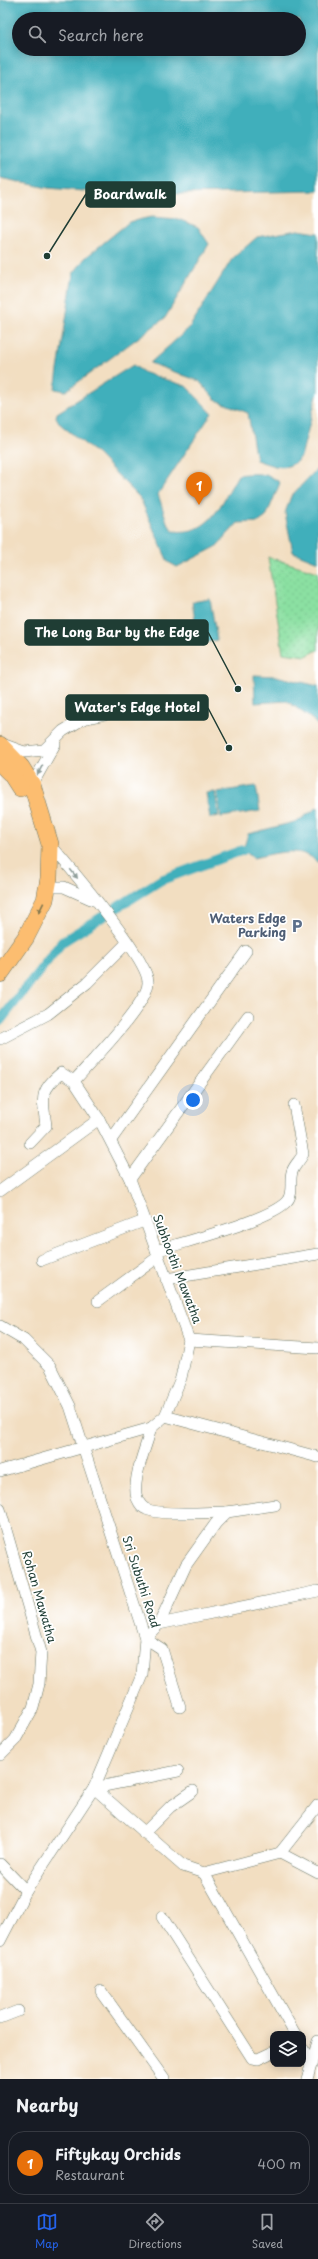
<!DOCTYPE html>
<style>
body{margin:0;font-family:"Playpen Sans",sans-serif;background:#20242c;color:#f1f3f6}
.controls{position:absolute;right:12px;bottom:12px;display:grid;overflow:hidden;border-radius:8px;box-shadow:0 2px 10px #0003}
.controls button{width:36px;height:36px;display:grid;place-items:center;padding:0;border:0;border-bottom:1px solid #363941;background:#171b24;color:#f1f3f6;font:20px sans-serif}
.you{position:absolute;left:193px;top:1100px;width:14px;height:14px;margin:-10px;border:3px solid #fff;border-radius:50%;background:#1a73e8;box-shadow:0 0 0 6px #1a73e833}
.badge{display:grid;place-items:center;width:26px;height:26px;border-radius:50%;background:#2563eb;color:#fff;font-size:13px;font-weight:700}
.pin{position:absolute;translate:-50% -33px;filter:drop-shadow(0 1px 2px #0008)}
.pin::after{content:'';position:absolute;top:21px;width:14px;height:12px;background:inherit;clip-path:polygon(0 0,100% 0,50% 100%)}
.list{margin:0;padding:0;list-style:none}
h2{display:flex;justify-content:space-between;align-items:center;height:52px;margin:0;padding:0 16px;font-size:17px}
h2 small{font-size:13px;font-weight:400;color:#9ea1a6}
.list li{display:grid;grid-template-columns:26px 1fr auto;gap:12px;align-items:center;box-sizing:border-box;height:64px;margin:0 8px 8px;padding:0 8px;border:1px solid #363941;border-radius:16px}
.list b{display:block;font-size:15px;white-space:nowrap}
.list p{margin:0;font-size:13px;white-space:nowrap;color:#9ea1a6}
.list em{font-size:13px;font-style:normal;color:#9ea1a6}
.icon{flex:none;width:22px;height:22px;fill:none;stroke:currentColor;stroke-width:2;stroke-linecap:round;stroke-linejoin:round}
.map{position:relative;flex:none;width:318px;height:2079px;overflow:hidden}
.search{position:absolute;background:#171b24;box-shadow:0 2px 10px #0003;left:12px;right:12px;top:12px;height:44px;display:flex;align-items:center;gap:10px;box-sizing:border-box;padding:0 14px;border-radius:22px;color:#9ea1a6;font-size:15px}
.sheet{height:124px;background:#171b24}
nav{display:flex;justify-content:space-around;align-items:center;box-sizing:border-box;height:56px;border-top:1px solid #363941;background:#171b24;font-size:11px;color:#9ea1a6}
nav a{display:grid;justify-items:center;gap:2px}
nav .on{color:#2563eb}
.map>svg:first-child{display:block}
.grass{fill:url(#grass-dots);stroke:#558e6b}
.water{fill:#3fafbb;stroke:#2f7678;fill-rule:evenodd}
.lines{fill:none;stroke-linecap:round;stroke-linejoin:round}
.canal{stroke:#3fafbb;stroke-width:10}
.minor-casing{stroke:#697565;stroke-width:12}
.primary-casing{stroke:#697565;stroke-width:18}
.minor{stroke:#fff;stroke-width:11}
.primary{stroke:#fcbd6f;stroke-width:17}
.oneway{fill:#8f9e9a}
.oneway2{fill:#82774f}
.labels{text-anchor:middle;stroke-width:3.5;stroke-linejoin:round;paint-order:stroke}
.service-label{font-size:12px;font-weight:bold;fill:#4e5e75;stroke:#fff;text-anchor:end}
.street-label{font-size:12px;fill:#1f3d34;stroke:#fff}
.leader{fill:none;stroke:#1f3d34;stroke-width:1.5}
.callout-dot{fill:#1f3d34;stroke:#fff;stroke-width:1.5}
.callout{fill:#1f3d34;stroke:#1f3d34;stroke-width:1.5}
.callout-label{font-size:13px;text-anchor:middle;font-weight:bold;fill:#fff}
</style>
<div class="map">
<svg width="318" height="2079" viewBox="0 0 318 2079">
<defs>
<pattern id="grass-dots" width="8" height="8" patternUnits="userSpaceOnUse"><rect width="8" height="8" fill="#8be0a2"/><path d="M2 2h.1M6 6h.1" fill="none" stroke="#78c18c" stroke-width="1.8" stroke-linecap="round"/></pattern>
</defs>
<rect width="100%" height="100%" fill="#fff"/>
<filter id="ink" filterUnits="userSpaceOnUse"><feTurbulence type="fractalNoise" baseFrequency=".025" numOctaves="2"/><feDisplacementMap in="SourceGraphic" scale="8" xChannelSelector="R" yChannelSelector="G"/><feConvolveMatrix kernelMatrix="1 2 1 2 8 2 1 2 1" color-interpolation-filters="sRGB"/></filter>
<filter id="wash" filterUnits="userSpaceOnUse"><feTurbulence type="fractalNoise" baseFrequency=".012" numOctaves="4" result="noise"/><feDisplacementMap in="SourceGraphic" scale="16" xChannelSelector="R" yChannelSelector="G"/><feGaussianBlur stdDeviation="0.9" result="paint"/><feColorMatrix in="noise" values="0 0 0 0 0 0 0 0 0 0 0 0 0 0 0 0 0 1.4 0 .05"/><feComposite in="paint" operator="in"/></filter>
<g filter="url(#wash)">
<rect width="100%" height="100%" fill="#f2dec1"/>
<path class="grass" d="M268,557L318,572V650L306,656L283,653Z"/>
<g class="water">
<path d="M0,0H318V191L132,195L48,188L0,178ZM19,19H299V49H19Z"/>
<path d="M151,217L178,219L198,227L209,244L165,318L66,391L55,389L73,274L85,258L129,222Z"/>
<path d="M298,230L318,233V391L301,457C287,473 274,466 256,460L248,413L216,400L199,381L150,363L189,328L232,259L257,237Z"/>
<path d="M133,365L145,373L186,386L212,413L158,494L167,522L173,531C211,536 221,503 238,475C253,473 269,472 280,483L266,517L259,522L238,523L216,547L177,567L168,562L140,498L97,454L60,424L56,417L57,413Z"/>
<path d="M318,468V562L293,552L285,513L291,496Z"/>
<path d="M210,599L217,640L199,644L192,602Z"/>
<path d="M254,675L276,676L318,686V726L313,720L287,701L255,703Z"/>
<path d="M256,786L260,811L221,817L217,792Z"/>
<path d="M215,792L219,816L210,818L206,793Z"/>
<path d="M318,807V863C301,844 274,854 253,858L243,850L248,834L298,821Z"/>
</g>
<g class="lines">
<path class="canal" d="M0,1021L62,942L161,880L243,850"/>
</g>
</g>
<g filter="url(#ink)">
<g class="lines">
<defs>
<g id="minor">
<path d="M2,744L24,752L44,750L63,731L83,719L155,703"/>
<path d="M32,785L55,744"/>
<path d="M50,844C69,867 148,958 148,982C149,1003 90,1063 74,1081"/>
<path d="M47,887H64L93,900"/>
<path d="M0,1039L48,1014L87,983L127,943"/>
<path d="M111,1140L246,951"/>
<path d="M130,1179L248,1016"/>
<path d="M0,1191L99,1119"/>
<path d="M156,1251C183,1242 271,1220 287,1201C294,1193 289,1181 292,1172C294,1165 300,1161 303,1154L294,1105"/>
<path d="M42,1260L144,1221"/>
<path d="M166,1279L318,1254"/>
<path d="M98,1301L158,1257"/>
<path d="M0,1326L24,1340L50,1366L70,1406L145,1638L142,1675L94,1788L26,1891L0,1941"/>
<path d="M189,1340L318,1348"/>
<path d="M165,1416L318,1457"/>
<path d="M151,1428C146,1448 134,1473 136,1494C137,1500 141,1507 146,1509C160,1516 209,1512 227,1512"/>
<path d="M0,1471L151,1428L165,1416L181,1378L189,1340L130,1179L99,1119L74,1081L61,1073C38,1092 43,1099 46,1126L30,1143"/>
<path d="M0,1509L41,1652L39,1684L33,1708L15,1740L0,1755"/>
<path d="M159,1624L318,1591"/>
<path d="M180,1707L162,1649L145,1638L159,1624L186,1565L216,1523L227,1512L275,1505"/>
<path d="M94,1788L183,1866L204,1873L280,1853"/>
<path d="M94,1788L178,1771"/>
<path d="M144,1833L170,1807L193,1791"/>
<path d="M280,1853L318,1805"/>
<path d="M280,1853L318,1873"/>
<path d="M0,1864L26,1891"/>
<path d="M204,1873L295,2034"/>
<path d="M162,1917L252,2058L258,2059L273,2052"/>
<path d="M101,1991L164,2079"/>
<path d="M0,2018L18,2011"/>
<path d="M303,2049L311,2063"/>
<path d="M307,2079L318,2041"/>
</g>
<g id="primary">
<path d="M0,745L21,767L32,785L50,844L49,878L45,900L26,937L0,974"/>
<path d="M0,763L11,774L20,788"/>
</g>
</defs>
<use href="#minor" class="minor-casing"/>
<use href="#primary" class="primary-casing"/>
<use href="#minor" class="minor"/>
<use href="#primary" class="primary"/>
</g>
<defs><path id="oneway-solid" d="M-6-.8H1V-3.2L6.5 0L1 3.2V.8H-6Z"/></defs>
<g class="oneway">
<use href="#oneway-solid" transform="translate(40 770) rotate(118)"/>
<use href="#oneway-solid" transform="translate(74 874) rotate(51)"/>
</g>
<use class="oneway2" href="#oneway-solid" transform="translate(41 908) rotate(116)"/>
</g>
<defs>
<symbol id="parking-bare" viewBox="-9 -9 18 18"><path d="M-3.5-5.5H1a3.5 3.5 0 0 1 0 7H-1V5.5H-3.5ZM-1-3.4V-.6H.8a1.4 1.4 0 0 0 0-2.8Z" fill="#5c6f8a" stroke="#fff" stroke-width="2.5" paint-order="stroke"/></symbol>
</defs>
<g fill-rule="evenodd">
<use href="#parking-bare" x="287" y="916" width="20" height="20"/>
</g>
<g class="labels">
<g class="service-label">
<text x="286" y="923">Waters Edge<tspan x="286" dy="14">Parking</tspan></text>
</g>
<g class="street-label">
<text transform="translate(177 1269) rotate(69)" y="4">Subhoothi Mawatha</text>
<text transform="translate(141 1582) rotate(72)" y="4">Sri Subuthi Road</text>
<text transform="translate(39 1597) rotate(74)" y="4">Rohan Mawatha</text>
</g>
</g>
<path class="leader" d="M47 256L86 194M238 689L208 632M229 748L208 708"/>
<g class="callout-dot">
<circle cx="47" cy="256" r="4"/>
<circle cx="238" cy="689" r="4"/>
<circle cx="229" cy="748" r="4"/>
</g>
<g class="callout">
<rect x="86" y="182" width="89" height="25" rx="4"/>
<rect x="25" y="620" width="183" height="25" rx="4"/>
<rect x="66" y="695" width="142" height="25" rx="4"/>
</g>
<g class="callout-label">
<text x="130" y="199">Boardwalk</text>
<text x="117" y="637">The Long Bar by the Edge</text>
<text x="137" y="712">Water's Edge Hotel</text>
</g>
</svg>
<div class="controls">
<button><svg class="icon" aria-label="layers" viewBox="0 0 24 24"><path d="M12 4l9 5-9 5-9-5zM3 14l9 5 9-5"/></svg></button>
</div>
<div class="you"></div>
<div class="pin badge" style="left:199px;top:505px;background:#e8710a">1</div>
<div class="search"><svg class="icon" aria-label="search" viewBox="0 0 24 24"><circle cx="10" cy="10" r="6"/><path d="M15 15l6 6"/></svg>Search here</div>
</div>
<section class="sheet">
<h2>Nearby<small></small></h2>
<ul class="list">
<li><span class="badge" style="background:#e8710a">1</span><div><b>Fiftykay Orchids</b><p>Restaurant</p></div><em>400 m</em></li>
</ul>
</section>
<nav>
<a class="on"><svg class="icon" aria-label="map" viewBox="0 0 24 24"><path d="M3 6l6-2 6 2 6-2v14l-6 2-6-2-6 2zM9 4v14M15 6v14"/></svg>Map</a>
<a><svg class="icon" aria-label="directions" viewBox="0 0 24 24"><path d="M12 3l9 9-9 9-9-9zM9 14v-3h6M13 9l2 2-2 2"/></svg>Directions</a>
<a><svg class="icon" aria-label="saved" viewBox="0 0 24 24"><path d="M7 4h10v16l-5-4-5 4z"/></svg>Saved</a>
</nav>
